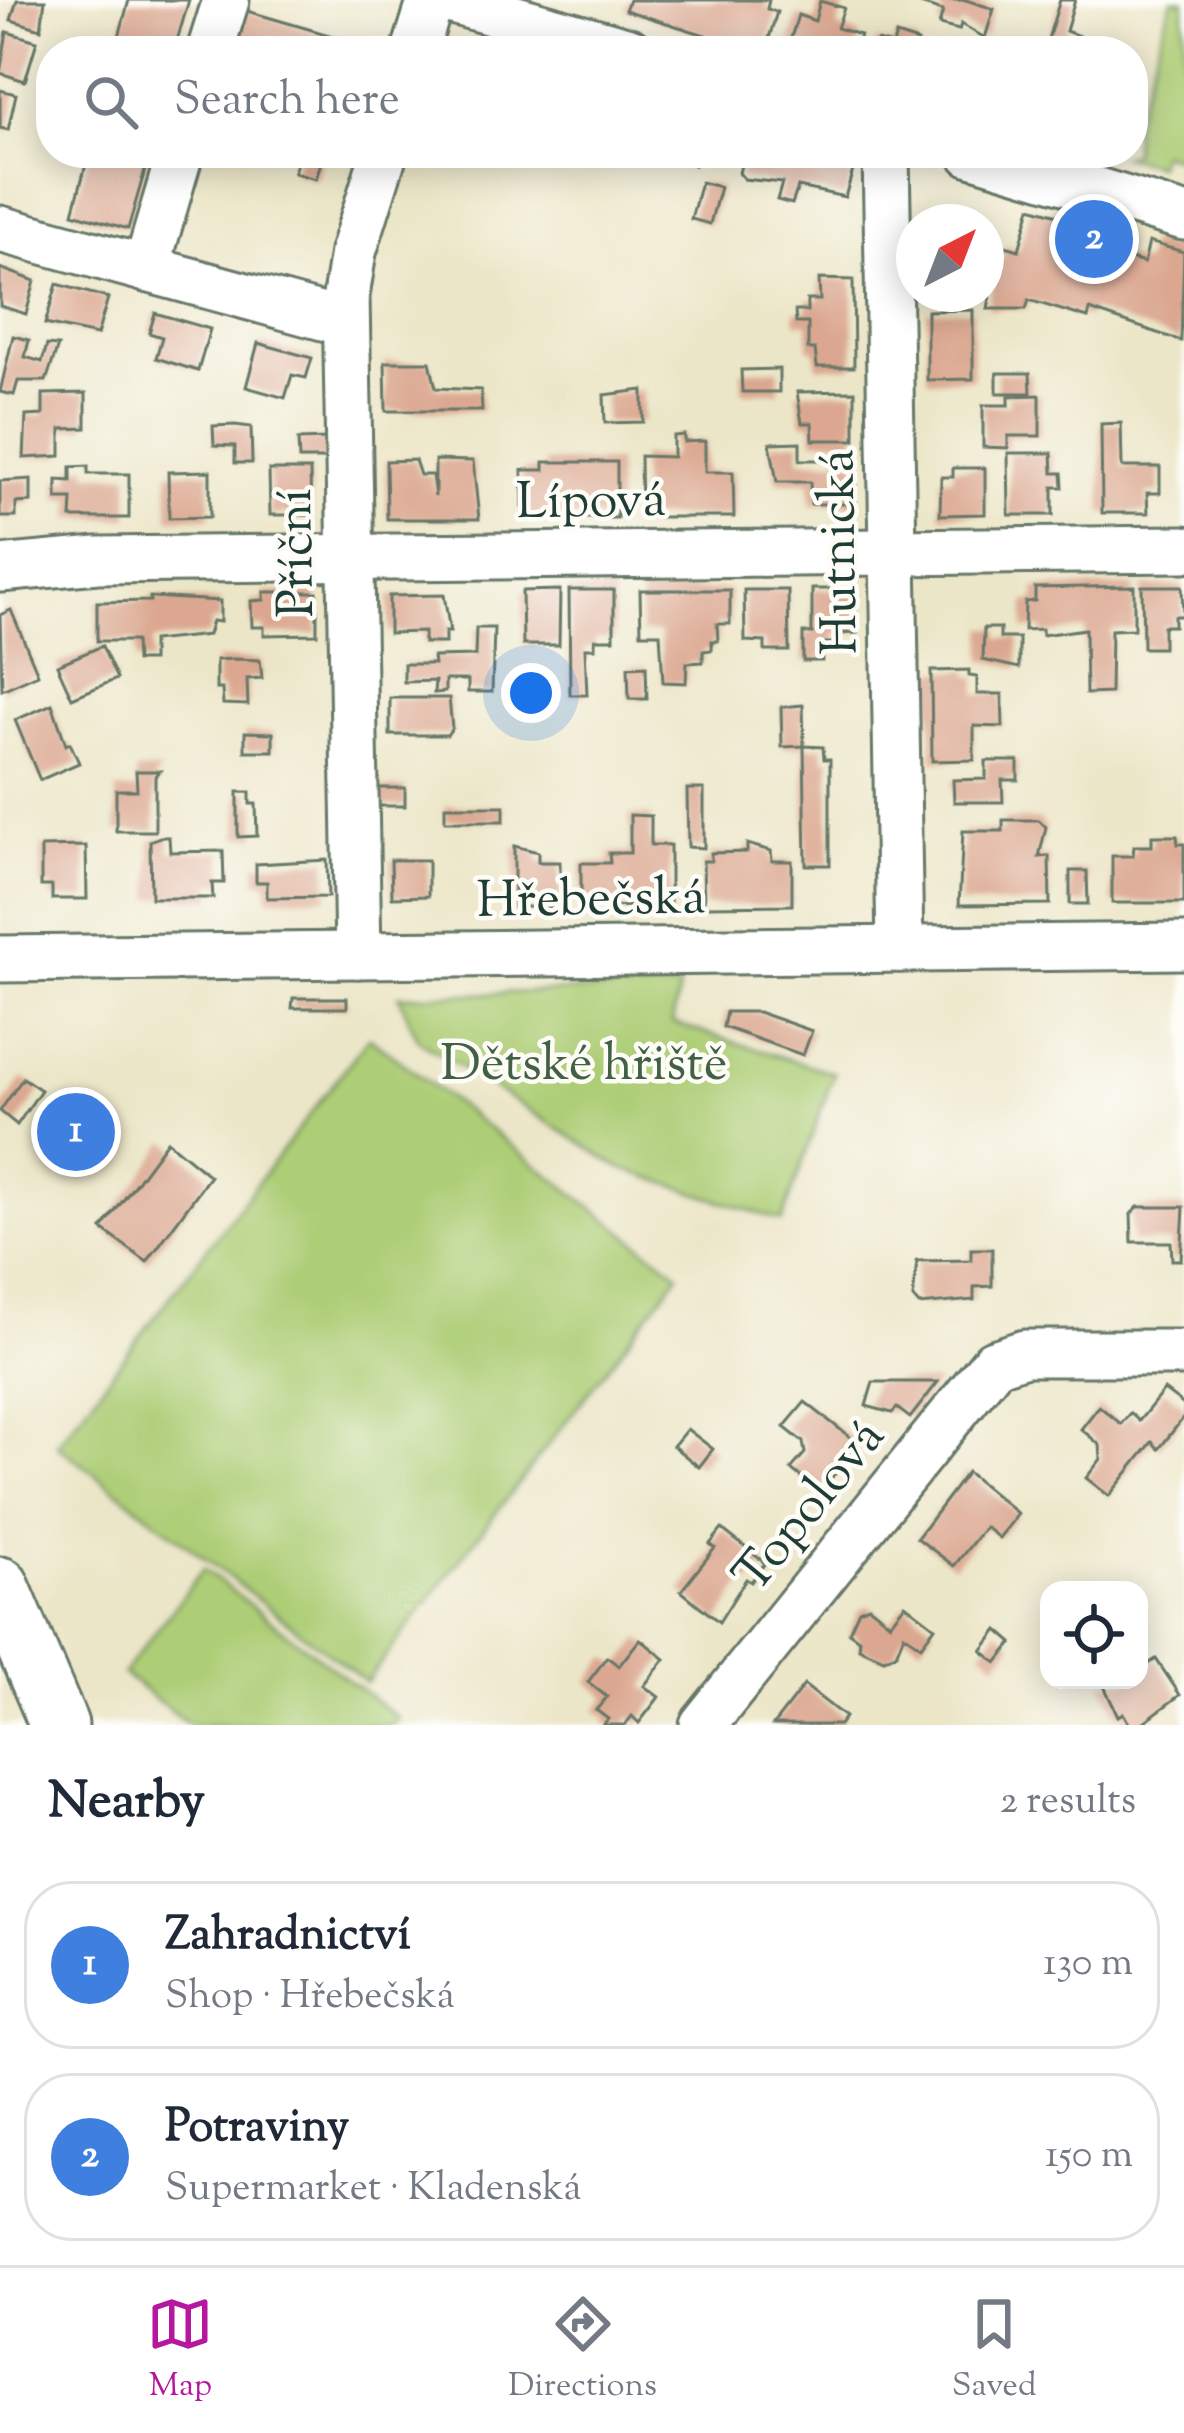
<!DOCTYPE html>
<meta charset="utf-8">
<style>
body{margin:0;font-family:"Sorts Mill Goudy",serif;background:#f2f2f3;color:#1f2937}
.controls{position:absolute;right:36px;bottom:36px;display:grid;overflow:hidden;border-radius:24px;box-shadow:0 6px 30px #0003}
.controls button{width:108px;height:108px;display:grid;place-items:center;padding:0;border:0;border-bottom:3px solid #e0e1e3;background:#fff;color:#1f2937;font:60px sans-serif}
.compass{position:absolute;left:896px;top:204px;width:108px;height:108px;border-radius:50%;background:#fff;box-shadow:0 6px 30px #0003;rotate:42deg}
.you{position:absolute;left:531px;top:693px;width:42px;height:42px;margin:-30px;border:9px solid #fff;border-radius:50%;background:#1a73e8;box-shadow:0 0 0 18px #1a73e833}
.badge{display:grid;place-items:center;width:78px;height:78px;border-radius:50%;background:#b5179e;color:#fff;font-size:39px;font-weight:700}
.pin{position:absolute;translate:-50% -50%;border:6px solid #fff;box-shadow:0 3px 12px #0006}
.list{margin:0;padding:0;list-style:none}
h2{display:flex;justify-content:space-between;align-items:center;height:156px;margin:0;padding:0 48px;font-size:51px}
h2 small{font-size:39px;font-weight:400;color:#747a83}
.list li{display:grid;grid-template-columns:78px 1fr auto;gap:36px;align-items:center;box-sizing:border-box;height:168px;margin:0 24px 24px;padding:0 24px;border:3px solid #e0e1e3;border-radius:48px}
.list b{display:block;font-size:45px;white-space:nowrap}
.list p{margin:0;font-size:39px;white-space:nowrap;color:#747a83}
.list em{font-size:39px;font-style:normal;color:#747a83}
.icon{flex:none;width:66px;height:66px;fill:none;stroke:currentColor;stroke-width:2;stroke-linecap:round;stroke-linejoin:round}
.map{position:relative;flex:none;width:1184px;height:1725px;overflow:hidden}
.search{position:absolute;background:#fff;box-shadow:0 6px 30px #0003;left:36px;right:36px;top:36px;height:132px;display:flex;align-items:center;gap:30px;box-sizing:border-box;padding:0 42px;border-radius:48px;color:#747a83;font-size:45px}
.sheet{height:540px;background:#fff}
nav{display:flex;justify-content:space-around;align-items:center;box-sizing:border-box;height:168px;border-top:3px solid #e0e1e3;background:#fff;font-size:33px;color:#747a83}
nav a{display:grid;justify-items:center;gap:6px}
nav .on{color:#b5179e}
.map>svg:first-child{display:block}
.green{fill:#adcd76;stroke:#668555;stroke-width:3}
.building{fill:#dba790}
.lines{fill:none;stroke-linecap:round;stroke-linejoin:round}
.minor-casing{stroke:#677868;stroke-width:51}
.major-casing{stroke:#677868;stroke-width:63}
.minor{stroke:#fff;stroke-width:45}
.major{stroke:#fff;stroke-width:57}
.labels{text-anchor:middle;stroke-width:9;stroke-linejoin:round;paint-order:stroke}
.street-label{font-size:51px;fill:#1f3d34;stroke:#fdfcf7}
.park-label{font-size:51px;fill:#426144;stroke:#fdfcf7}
</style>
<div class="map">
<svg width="1184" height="1725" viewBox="0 0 1184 1725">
<rect width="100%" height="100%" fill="#fdfcf7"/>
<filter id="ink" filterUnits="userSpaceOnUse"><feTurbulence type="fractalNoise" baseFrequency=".00833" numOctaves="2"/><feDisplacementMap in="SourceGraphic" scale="24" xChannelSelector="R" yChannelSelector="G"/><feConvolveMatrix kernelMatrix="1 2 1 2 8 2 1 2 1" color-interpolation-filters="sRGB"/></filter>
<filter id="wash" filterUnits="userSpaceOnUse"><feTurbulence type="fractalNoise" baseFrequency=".004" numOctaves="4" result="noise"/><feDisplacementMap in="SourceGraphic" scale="48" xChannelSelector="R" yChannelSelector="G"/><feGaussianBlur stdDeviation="2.7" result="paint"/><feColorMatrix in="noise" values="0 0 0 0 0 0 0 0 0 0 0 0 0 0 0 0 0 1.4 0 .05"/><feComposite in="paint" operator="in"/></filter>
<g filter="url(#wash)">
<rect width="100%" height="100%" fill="#ece6c8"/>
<g class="green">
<path d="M1172,0H1184V159L1160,153L1157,165L1123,156L1133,153V124Z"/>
<path d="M679,988L672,1023L834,1073L782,1221L620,1168L418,1040L399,996Z"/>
<path d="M369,1037L679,1274L366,1682L57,1445Z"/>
<path d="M203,1569L398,1718L393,1725H190L123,1674Z"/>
</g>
<g id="blocks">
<g class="building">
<path d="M17,0H45L41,29L11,20Z"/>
<path d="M129,0H189L174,51H115Z"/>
<path d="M629,0H769L767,9L777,12L765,51H756L625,10Z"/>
<path d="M922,0H966L994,9L985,38L961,24L959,30L939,25L943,11L920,4Z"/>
<path d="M1060,0H1075L1066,31L1079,36L1076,51L1047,42Z"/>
<path d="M820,1L844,8L837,28L860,35L855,51H787L798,15L815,21Z"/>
<path d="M247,11L360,44L358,51H236Z"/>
<path d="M7,32L37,41L25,81L0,73Z"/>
<path d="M896,35L918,42L916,51H874L877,41L893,45Z"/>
<path d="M0,90L16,94L8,130L0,128Z"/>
<path d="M89,153H150L128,229L73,213Z"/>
<path d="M299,153H324L316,179L294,173Z"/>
<path d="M669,153H718L716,162L696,157L694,165Z"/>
<path d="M744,153H843L857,157L845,197L798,187L792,204L777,200L782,183L744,179L739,173Z"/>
<path d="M701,182L720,187L710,224L691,219Z"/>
<path d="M1031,207L1113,232L1108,252L1144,263L1149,242L1184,252L1181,341L1090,310L1088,318L1029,300L1026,309H988L997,257L1002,259L1006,246L1019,250Z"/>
<path d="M0,268L35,281L26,314L0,306Z"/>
<path d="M819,279L853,280L854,367H817L815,349H808V323H796L795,311H807V300H820Z"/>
<path d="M57,284L108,298L97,335L45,324Z"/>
<path d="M973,310V379L927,380V311Z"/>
<path d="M155,313L210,329L198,371L156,358L162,337L149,333Z"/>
<path d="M13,336L29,340L25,357L42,362L47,345L58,346L46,381H18L14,395L0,392Z"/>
<path d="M258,343L312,358L306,378L292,375L285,398L246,387Z"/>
<path d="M385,362H430L436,388L481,390L482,411H386Z"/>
<path d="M779,369V392H742L741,370Z"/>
<path d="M997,373H1030L1031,393H997Z"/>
<path d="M643,390V422L605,423L604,395Z"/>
<path d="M855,391V440H813L812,423H802L797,392Z"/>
<path d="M86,393V428L61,429V456L24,458L26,416L43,415V394Z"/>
<path d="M1040,395V436H1008V448L983,447V405H1009V396Z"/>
<path d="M1121,423L1122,467H1160V493H1147L1148,513H1102L1101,424Z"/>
<path d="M235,425L251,427L252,463H235V446L214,445L213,426Z"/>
<path d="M684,435V442L705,441V472H733L734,517H641L640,456L673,457V436Z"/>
<path d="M328,439V459H299L298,440Z"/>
<path d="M800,442V460H856V504H811L810,482H777L770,443Z"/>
<path d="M1008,453H1052L1053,473H1062L1063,487H1053V515H1009Z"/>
<path d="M415,460L420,475H432L435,496V460L473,461L479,519H387L386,461Z"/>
<path d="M544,462H617V518H523L522,470H544Z"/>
<path d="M88,466V474H129V518H71L72,499H57V480L71,481V467Z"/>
<path d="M953,468H985V514L940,515L941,477H953Z"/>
<path d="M269,470H310L311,515H270Z"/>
<path d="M210,471V517L169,518L168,472Z"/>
<path d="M31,479V502L16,503V517H0V481Z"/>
<path d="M1134,586V629L1111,630L1110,693L1086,694L1085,629L1042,635V629L1024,630L1025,602L1035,601V588Z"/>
<path d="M1142,586H1182L1183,616H1174V626H1163V648H1143Z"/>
<path d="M812,589H856L857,633L835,634V643H822V661H803V633H812Z"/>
<path d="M560,590L559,645H523L522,591Z"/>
<path d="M569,590H614V639H595V648H585L587,695H570Z"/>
<path d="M640,590H730V624H717L718,641H712V650L703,651V662L687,663L686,683L663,682L660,633H641Z"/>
<path d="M744,590H788L789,651H765V642L745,641Z"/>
<path d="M264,592H317V634L264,635V627H252L251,601L264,600Z"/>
<path d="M444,595L450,632H445V643H424V632L389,633V596Z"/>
<path d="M150,597L220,601V622L212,621L208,635L152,641V661H136L135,641H97V602L150,601Z"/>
<path d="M11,610L38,674L2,690L0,615Z"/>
<path d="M476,628H494L492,692H468V680H445V692L434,693L435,681L404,682V664H434L433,657L475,656Z"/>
<path d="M984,628H1000V638H1019V668L983,660Z"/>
<path d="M102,646L117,679L72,698L57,665Z"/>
<path d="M234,659L260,660L262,678L247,679L248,705L223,704L222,689H216V660Z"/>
<path d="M646,666L647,699H629L628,667Z"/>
<path d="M969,670V676L977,677V694H1002L1003,727L974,726V760L932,761L931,671Z"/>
<path d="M390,698H449L452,728L447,735H390Z"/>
<path d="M52,704L66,745L70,743L79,763L40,780L15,720Z"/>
<path d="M803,705L804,746L823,747L824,759H830V865H806L804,746L782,747L781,707Z"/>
<path d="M245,732L273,733V751H245Z"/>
<path d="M986,761H1018V780H1002L1003,802H954L953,780L986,779Z"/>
<path d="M136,771H160L155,777V831H116V790H137Z"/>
<rect x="373" y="788" width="32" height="18"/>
<path d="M687,789H704V848L688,847Z"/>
<path d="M238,792H250V804H256L257,836L238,837Z"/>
<rect x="445" y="806" width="59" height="15"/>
<path d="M630,815L651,816V845H670V906L581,907V863H610L609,853H630Z"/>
<path d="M1003,820H1039L1046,827L1039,857L1049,856L1050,904L959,905L963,831H1003Z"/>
<path d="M1152,836H1177L1178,844H1184V903H1112V856H1133L1134,846H1152Z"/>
<path d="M160,837H169L170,852L223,851L224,883H212L213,898H151L150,841Z"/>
<path d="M747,844L771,851L772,861H792V905L704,906L703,861H711V853L747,852Z"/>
<path d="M86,846L87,899H52V886H41V847Z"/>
<path d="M514,846L538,852V862H560L561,907H514Z"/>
<path d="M327,860L328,897L267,898V882H256V864Z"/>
<path d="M391,860H428V896L392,897Z"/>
<path d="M1070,871H1087L1088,904H1070Z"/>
<path d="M293,998H347V1008H292Z"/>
<path d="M726,1012H758L812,1031L803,1055L723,1027Z"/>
<path d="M23,1078L41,1090L17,1125L0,1111Z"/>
<path d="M167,1141L210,1176L147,1262L102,1229Z"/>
<path d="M1138,1207H1184L1181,1260H1172L1171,1242H1132L1131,1214Z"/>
<path d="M971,1249H992V1286L974,1287V1300L919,1305L913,1298L917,1261L971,1260Z"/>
<path d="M873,1382H938L910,1418L897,1408L892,1413L866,1406Z"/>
<path d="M1164,1390L1184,1405V1417L1159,1449L1152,1442L1109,1496L1086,1478L1101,1459L1100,1445L1081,1429L1099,1406L1121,1424L1130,1413L1139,1421Z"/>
<path d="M805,1402L859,1444L820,1492L791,1469L805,1453L803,1442L784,1427Z"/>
<path d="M687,1429L713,1449L699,1467L673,1446Z"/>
<path d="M967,1472L1018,1514L999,1538L985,1527L954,1566L917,1538Z"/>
<path d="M722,1529L765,1563L751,1582L746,1579L719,1622L681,1591L715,1548L710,1544Z"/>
<path d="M905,1604L935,1627L921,1646L904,1634L896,1654L884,1659L859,1648L860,1640L849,1632L859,1610L869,1606L890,1623Z"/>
<path d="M998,1630L1013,1643L997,1663L982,1651Z"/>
<path d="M640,1639L665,1659L644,1686L659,1697L639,1723L632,1716L625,1725H603L608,1719L596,1710L607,1697L588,1682L607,1657L619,1666Z"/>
<path d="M1156,1659L1180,1695L1140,1725H1130L1123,1713L1118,1716L1102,1682L1139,1680V1662L1142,1668Z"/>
<path d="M804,1685L845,1717L839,1725H773Z"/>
</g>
</g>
</g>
<g filter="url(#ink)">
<use href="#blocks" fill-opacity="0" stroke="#677868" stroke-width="3"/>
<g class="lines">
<defs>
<g id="minor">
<path d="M449,0L629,51"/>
<path d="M210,51L226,0"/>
<path d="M415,51L431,0"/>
<path d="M886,153L900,949"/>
<path d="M971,153L1184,217"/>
<path d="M0,229L345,323"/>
<path d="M146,269L180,153"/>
<path d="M0,569L97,560L1184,549"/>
<path d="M358,955L346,296L353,252L384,153"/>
<path d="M0,959L1184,946"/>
<path d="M703,1725L994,1363L1025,1353H1184"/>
</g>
<path id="major" d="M0,1586L59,1725"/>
</defs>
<use href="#minor" class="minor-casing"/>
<use href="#major" class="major-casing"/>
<use href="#minor" class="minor"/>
<use href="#major" class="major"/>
</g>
</g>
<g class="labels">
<g class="street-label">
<text transform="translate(591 498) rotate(-1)" y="18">Lípová</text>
<text transform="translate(836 552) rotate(-91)" y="18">Hutnická</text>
<text transform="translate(293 553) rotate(-91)" y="18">Příční</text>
<text transform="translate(591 896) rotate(-1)" y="18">Hřebečská</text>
<text transform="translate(807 1504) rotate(-51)" y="18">Topolová</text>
</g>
<g class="park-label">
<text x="584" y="1079">Dětské hřiště</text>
</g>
</g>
</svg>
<div class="controls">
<button><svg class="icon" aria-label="locate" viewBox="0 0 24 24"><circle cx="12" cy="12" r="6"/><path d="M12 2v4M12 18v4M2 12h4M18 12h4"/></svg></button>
</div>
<svg class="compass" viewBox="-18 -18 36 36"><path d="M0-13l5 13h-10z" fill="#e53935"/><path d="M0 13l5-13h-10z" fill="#747a83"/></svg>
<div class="you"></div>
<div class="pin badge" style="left:76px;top:1132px;background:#3f7fe0">1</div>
<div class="pin badge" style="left:1094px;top:239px;background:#3f7fe0">2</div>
<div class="search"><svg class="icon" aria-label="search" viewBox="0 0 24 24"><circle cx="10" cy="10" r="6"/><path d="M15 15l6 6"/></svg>Search here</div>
</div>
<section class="sheet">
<h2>Nearby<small>2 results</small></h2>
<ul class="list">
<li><span class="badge" style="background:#3f7fe0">1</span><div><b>Zahradnictví</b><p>Shop · Hřebečská</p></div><em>130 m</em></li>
<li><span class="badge" style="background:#3f7fe0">2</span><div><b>Potraviny</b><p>Supermarket · Kladenská</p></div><em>150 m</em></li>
</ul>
</section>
<nav>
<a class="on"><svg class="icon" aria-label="map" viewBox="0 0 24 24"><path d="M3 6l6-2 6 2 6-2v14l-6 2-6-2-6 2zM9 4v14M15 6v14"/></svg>Map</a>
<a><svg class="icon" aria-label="directions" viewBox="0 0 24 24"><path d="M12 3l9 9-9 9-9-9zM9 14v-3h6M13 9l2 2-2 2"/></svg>Directions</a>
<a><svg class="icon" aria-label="saved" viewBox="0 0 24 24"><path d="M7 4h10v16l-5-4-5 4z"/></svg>Saved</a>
</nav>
